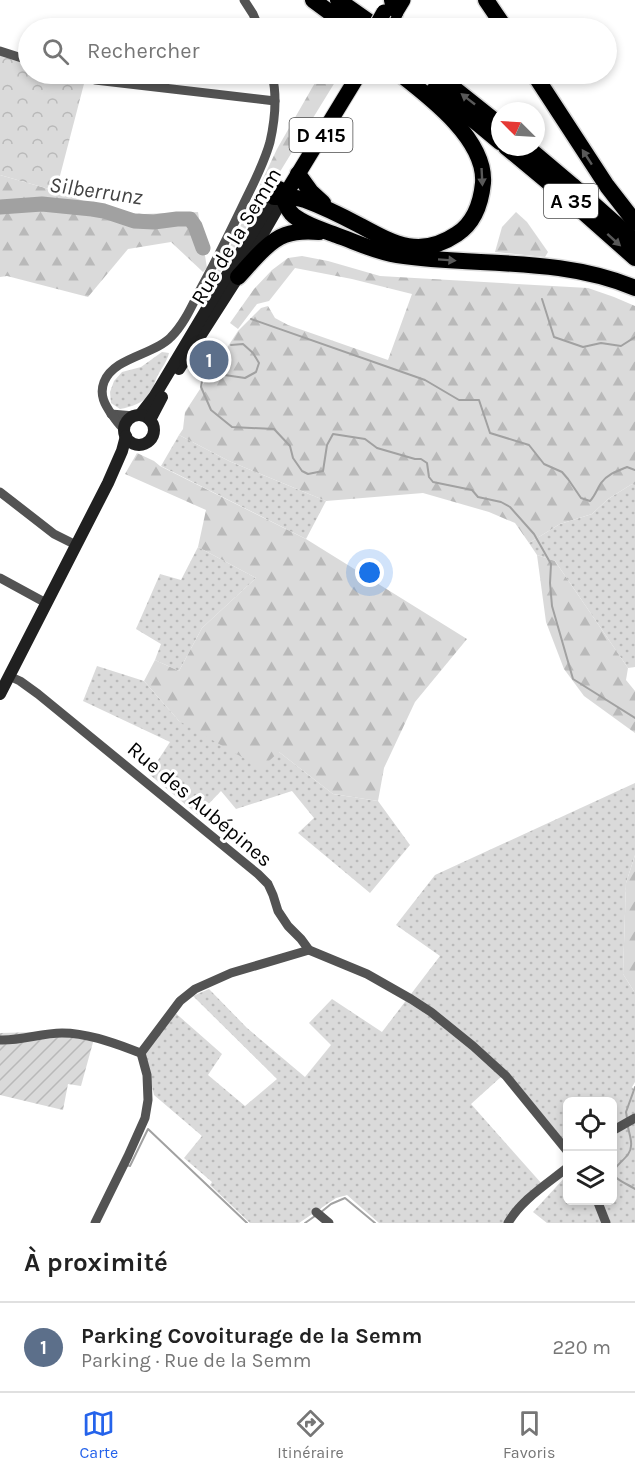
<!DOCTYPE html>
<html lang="fr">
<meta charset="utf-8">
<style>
body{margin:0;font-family:Karla,sans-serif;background:#f2f2f2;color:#222}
.controls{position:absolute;right:18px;bottom:18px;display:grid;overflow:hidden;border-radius:9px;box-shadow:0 3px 9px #0003}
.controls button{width:54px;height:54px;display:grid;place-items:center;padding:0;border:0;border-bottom:2px solid #e0e0e0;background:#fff;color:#222;font:30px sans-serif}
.compass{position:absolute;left:491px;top:102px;width:54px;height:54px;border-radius:50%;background:#fff;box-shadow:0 3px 9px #0003;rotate:294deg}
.you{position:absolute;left:370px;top:573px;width:21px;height:21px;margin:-15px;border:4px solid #fff;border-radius:50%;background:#1a73e8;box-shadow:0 0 0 9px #1a73e833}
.badge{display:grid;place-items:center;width:39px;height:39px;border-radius:50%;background:#2563eb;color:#fff;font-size:20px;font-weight:700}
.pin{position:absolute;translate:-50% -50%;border:3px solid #fff;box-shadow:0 2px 6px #0006}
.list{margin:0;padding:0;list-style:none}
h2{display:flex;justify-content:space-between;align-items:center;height:78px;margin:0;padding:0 24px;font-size:26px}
h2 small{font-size:20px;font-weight:400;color:#767676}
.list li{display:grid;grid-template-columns:39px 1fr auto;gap:18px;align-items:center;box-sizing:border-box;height:90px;padding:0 24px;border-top:2px solid #e0e0e0}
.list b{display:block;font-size:22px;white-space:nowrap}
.list p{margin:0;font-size:20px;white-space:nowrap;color:#767676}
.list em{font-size:20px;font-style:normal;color:#767676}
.icon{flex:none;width:33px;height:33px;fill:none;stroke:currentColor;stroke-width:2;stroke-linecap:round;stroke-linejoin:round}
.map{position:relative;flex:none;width:635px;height:1223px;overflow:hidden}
.search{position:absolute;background:#fff;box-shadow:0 3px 9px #0003;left:18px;right:18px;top:18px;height:66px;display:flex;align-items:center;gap:15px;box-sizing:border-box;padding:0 21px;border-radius:33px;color:#767676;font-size:22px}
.sheet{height:168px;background:#fff}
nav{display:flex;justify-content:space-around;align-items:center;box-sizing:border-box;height:84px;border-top:2px solid #e0e0e0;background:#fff;font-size:16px;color:#767676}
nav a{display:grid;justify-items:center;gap:3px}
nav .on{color:#2563eb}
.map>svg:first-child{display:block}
.grass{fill:url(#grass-dots)}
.forest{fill:url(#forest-firs)}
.park{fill:url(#park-crowns)}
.garden{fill:url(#garden-furrows)}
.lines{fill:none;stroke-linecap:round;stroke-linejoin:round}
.stream{stroke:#a1a1a1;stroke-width:2}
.river{stroke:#a1a1a1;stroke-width:15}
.primary-casing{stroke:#dbdbdb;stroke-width:17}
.highway-casing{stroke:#dbdbdb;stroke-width:19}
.street{stroke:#535353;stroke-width:9}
.secondary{stroke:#202020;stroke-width:12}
.primary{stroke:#000;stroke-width:15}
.highway{stroke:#000;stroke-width:16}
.primary-bridge-casing{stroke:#dbdbdb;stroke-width:17;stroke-linecap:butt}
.primary-bridge{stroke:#000;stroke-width:15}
.oneway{fill:#595959}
.labels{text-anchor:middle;stroke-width:6;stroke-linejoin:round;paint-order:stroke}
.shield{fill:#fff;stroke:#4c4c4c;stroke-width:1.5}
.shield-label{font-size:20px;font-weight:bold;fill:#000}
.street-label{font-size:21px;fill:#000;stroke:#fff}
.water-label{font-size:22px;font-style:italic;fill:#424242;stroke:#fff}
</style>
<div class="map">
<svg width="635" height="1223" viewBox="0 0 635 1223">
<defs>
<pattern id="grass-dots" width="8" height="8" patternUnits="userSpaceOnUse" patternTransform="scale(1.5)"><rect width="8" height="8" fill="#dadada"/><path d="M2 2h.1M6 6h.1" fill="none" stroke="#b9b9b9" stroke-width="1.8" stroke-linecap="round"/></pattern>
<pattern id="forest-firs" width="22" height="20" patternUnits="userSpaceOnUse" patternTransform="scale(1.5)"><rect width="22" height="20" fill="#dadada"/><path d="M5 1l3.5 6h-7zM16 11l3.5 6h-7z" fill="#b9b9b9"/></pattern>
<pattern id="park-crowns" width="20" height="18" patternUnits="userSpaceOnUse" patternTransform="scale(1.5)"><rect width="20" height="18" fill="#dadada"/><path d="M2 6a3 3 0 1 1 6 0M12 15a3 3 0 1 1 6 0" fill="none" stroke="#b9b9b9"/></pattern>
<pattern id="garden-furrows" width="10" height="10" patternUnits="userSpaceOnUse" patternTransform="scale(1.5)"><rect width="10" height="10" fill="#dadada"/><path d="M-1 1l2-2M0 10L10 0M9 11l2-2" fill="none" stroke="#b9b9b9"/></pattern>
</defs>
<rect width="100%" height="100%" fill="#fff"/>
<g class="grass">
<path d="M162,352L169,353C167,362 162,367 158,375C155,380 154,388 150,393C144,403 131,407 120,409L111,403L110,392L114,381L122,372L141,367Z"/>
<path d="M179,435L229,461L326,501L306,539L161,466Z"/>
<path d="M632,484L635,485V667L628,668L555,561L537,555L529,543L560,524L592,514L608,499Z"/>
<path d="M198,547L256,578L202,628L179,671L155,660L161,644L136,629L160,574L181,580Z"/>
<path d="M97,666L144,681L179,721L279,752L333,794L378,801L410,845L370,893L298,833L314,818L292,791L236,809L221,791L198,815L149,774L170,742L83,701Z"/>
<path d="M635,783V855L626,883L623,974L635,993V1082L632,1087L635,1092V1223H547L533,1212L567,1175L568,1200H612V1102H568L567,1157L502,1076L471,1104L542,1184L508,1214L504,1223H379L347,1195L336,1198L299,1223H250L210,1185L212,1182L184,1158L202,1136L154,1095L144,1051L172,1010L222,1054L208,1075L245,1106L277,1079L193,996L209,989L247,1028L305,1077L331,1045L309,1023L332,999L382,1032L440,956L396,925L435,875Z"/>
</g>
<g class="forest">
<path d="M320,74H340L251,219L207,295L205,294L239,229L277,149Z"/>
<path d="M0,175L56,191L111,211L143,214L198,212L207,268L203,272L171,242L128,249L88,297L7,276L0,277Z"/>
<path d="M516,212L527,222L548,252L545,257L495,252L502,227Z"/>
<path d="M302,256L328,261L380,276L588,288L614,297L635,306V485L632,484L608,499L592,514L560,524L529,543L515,523L489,512L423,493L326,501L229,461L179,435L183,429L185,412L238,331L261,308L268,306L275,318L288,325L388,360L412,294L352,279L295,268L269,301L257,304L238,329L230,323L254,289L272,270L288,258Z"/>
<path d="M137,453L154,461L160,466L306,539L467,639L415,702L384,768L378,801L333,794L279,752L261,768L179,721L144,681L155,660L179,671L202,628L256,578L198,547L206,510L125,474Z"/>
<path d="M537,555L555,561L628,668L626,680L635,691V733L584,696L564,669L546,622Z"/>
<path d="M635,855V993L623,974L626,883Z"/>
</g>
<path class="park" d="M0,55L28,63V74H63L85,80L56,191L0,175Z"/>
<path class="garden" d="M76,1031L95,1035L81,1086L68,1084L63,1110L0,1095V1033Z"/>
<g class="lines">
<g class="stream">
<path d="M542,299L554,337L583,347L601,343L621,346L635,337"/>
<path d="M251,319L425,380L459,400H479L490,433L529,445L544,464L562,472L568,479L581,498L590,501C595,496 597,489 601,483C608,474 617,471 627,467L635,470"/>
<path d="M231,345L243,344L253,353L259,363L256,372L245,378L211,373L203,375L201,387L211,410L232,427L274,429L290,446L293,458L302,471L308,474L323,471L327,445L333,434L365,439L377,448L415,459H421L427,463L429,477L433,482L472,490L478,497L501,502L510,507L534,534L551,564L550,583L552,606L573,679L635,718"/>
<path d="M627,1118L626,1112L635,1087"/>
<path d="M126,1165L130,1166L148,1129L247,1223"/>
<path d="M612,1174C616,1163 631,1157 631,1146C632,1140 629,1133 628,1127"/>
<path d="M613,1174C617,1181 628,1184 635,1189"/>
<path d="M320,1213L331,1204L345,1198L375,1223"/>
<path d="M305,1223L315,1216"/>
</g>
<path class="river" d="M0,207L42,204L92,209L104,211L134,221L154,222L177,219H190L195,226L203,248"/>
<defs>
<g id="primary">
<path d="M386,28L403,0"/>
<path d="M284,197L359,74"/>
</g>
<g id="highway">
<path d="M313,0L351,28"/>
<path d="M338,0L378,28"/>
<path d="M392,0L395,13"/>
<path d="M486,0L505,28"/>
<path d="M436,74L500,125"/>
<path d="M534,74L607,186L635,222"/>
<path d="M434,90L465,113L500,142"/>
<path d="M506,147L565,196L635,258"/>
<path d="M527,147L572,185L635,241"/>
<path d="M298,174L311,192L323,203"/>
<path d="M279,189C283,196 286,207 291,213C301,224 323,230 336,235C356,242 376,252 397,255C475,267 560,256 635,288"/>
<path d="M274,197C284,197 295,196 305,200C324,207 342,216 359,225C394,244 420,259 457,234C474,223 481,203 483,183C486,140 431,98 400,74"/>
<path d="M238,277C251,263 268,241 285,235C296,231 308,231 319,232"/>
</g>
</defs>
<use href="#primary" class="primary-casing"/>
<use href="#highway" class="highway-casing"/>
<g class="street">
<path d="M244,0L253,14L259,28"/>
<path d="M0,51L28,60"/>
<path d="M73,74L95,80L275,101"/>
<path d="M111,414L134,416"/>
<path d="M124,429C119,425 116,420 112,415C105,405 99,395 104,382C114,357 154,355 171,337C185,323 193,303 202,286C217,259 230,232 243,205C253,184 264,164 270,142C275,120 277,95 272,74"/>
<path d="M0,492L54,534L76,545"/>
<path d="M0,578L46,603"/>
<path d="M9,676L20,681L38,694L258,874L268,884L273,895L278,911L288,926L301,939L309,950L367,974L411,999L431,1012L473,1046L506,1076L568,1152"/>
<path d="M0,1040C21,1041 41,1033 62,1033C89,1033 116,1044 141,1053L180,1001L195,989L231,973L309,950"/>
<path d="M612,1131L635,1118"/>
<path d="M597,1200L606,1223"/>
<path d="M316,1212L329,1223"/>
<path d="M95,1223L128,1156L145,1118L148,1100L147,1075L141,1053"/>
<path d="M508,1223C521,1200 547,1184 568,1167"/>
</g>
<g class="secondary">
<path d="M179,369L238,277L284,197"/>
<path d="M140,415L154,397L278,190"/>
<circle cx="139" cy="430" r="15"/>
<path d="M150,420L162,397"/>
<path d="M0,694L108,483L122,451L126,436"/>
</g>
<use href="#primary" class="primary"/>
<use href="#highway" class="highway"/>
<defs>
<path id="primary-bridge" d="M375,28L384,12"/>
</defs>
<use href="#primary-bridge" class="primary-bridge-casing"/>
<use href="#primary-bridge" class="primary-bridge"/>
</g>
<defs><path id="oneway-solid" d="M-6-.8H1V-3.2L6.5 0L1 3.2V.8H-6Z" transform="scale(1.5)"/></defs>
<g class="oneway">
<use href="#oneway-solid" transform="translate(468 99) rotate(-142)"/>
<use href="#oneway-solid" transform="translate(587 157) rotate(-123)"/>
<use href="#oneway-solid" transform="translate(482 177) rotate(87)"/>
<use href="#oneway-solid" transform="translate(614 240) rotate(42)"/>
<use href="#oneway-solid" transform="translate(447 260) rotate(4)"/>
</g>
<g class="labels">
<g class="shield">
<rect x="289.5" y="118" width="63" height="34" rx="4.5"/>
<rect x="544" y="184" width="54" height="34" rx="4.5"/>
</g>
<g class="shield-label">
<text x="321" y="142">D 415</text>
<text x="571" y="208">A 35</text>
</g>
<g class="street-label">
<text transform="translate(236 236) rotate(-59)" y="7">Rue de la Semm</text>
<text transform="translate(200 804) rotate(40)" y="7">Rue des Aubépines</text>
</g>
<g class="water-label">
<text transform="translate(96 190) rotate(8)" y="8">Silberrunz</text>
</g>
</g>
</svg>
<div class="controls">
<button><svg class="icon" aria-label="locate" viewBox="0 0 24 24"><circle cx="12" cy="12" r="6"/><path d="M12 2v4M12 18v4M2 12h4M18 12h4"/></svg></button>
<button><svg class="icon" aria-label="layers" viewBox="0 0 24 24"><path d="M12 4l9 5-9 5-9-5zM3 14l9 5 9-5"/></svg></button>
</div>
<svg class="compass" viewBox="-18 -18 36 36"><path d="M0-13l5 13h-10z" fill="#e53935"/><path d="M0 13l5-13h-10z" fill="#767676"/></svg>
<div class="you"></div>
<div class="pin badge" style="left:209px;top:360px;background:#5c6f8a">1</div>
<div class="search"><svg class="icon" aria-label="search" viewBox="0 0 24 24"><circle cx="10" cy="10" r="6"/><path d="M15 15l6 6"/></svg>Rechercher</div>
</div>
<section class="sheet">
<h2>À proximité<small></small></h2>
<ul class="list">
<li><span class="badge" style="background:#5c6f8a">1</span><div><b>Parking Covoiturage de la Semm</b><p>Parking · Rue de la Semm</p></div><em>220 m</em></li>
</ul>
</section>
<nav>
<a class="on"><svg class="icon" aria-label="map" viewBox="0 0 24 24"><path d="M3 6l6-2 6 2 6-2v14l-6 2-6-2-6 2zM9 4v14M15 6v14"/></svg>Carte</a>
<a><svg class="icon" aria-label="directions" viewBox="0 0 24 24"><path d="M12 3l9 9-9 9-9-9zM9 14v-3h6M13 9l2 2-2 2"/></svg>Itinéraire</a>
<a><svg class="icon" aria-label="saved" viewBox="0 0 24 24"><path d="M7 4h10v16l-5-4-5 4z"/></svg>Favoris</a>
</nav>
